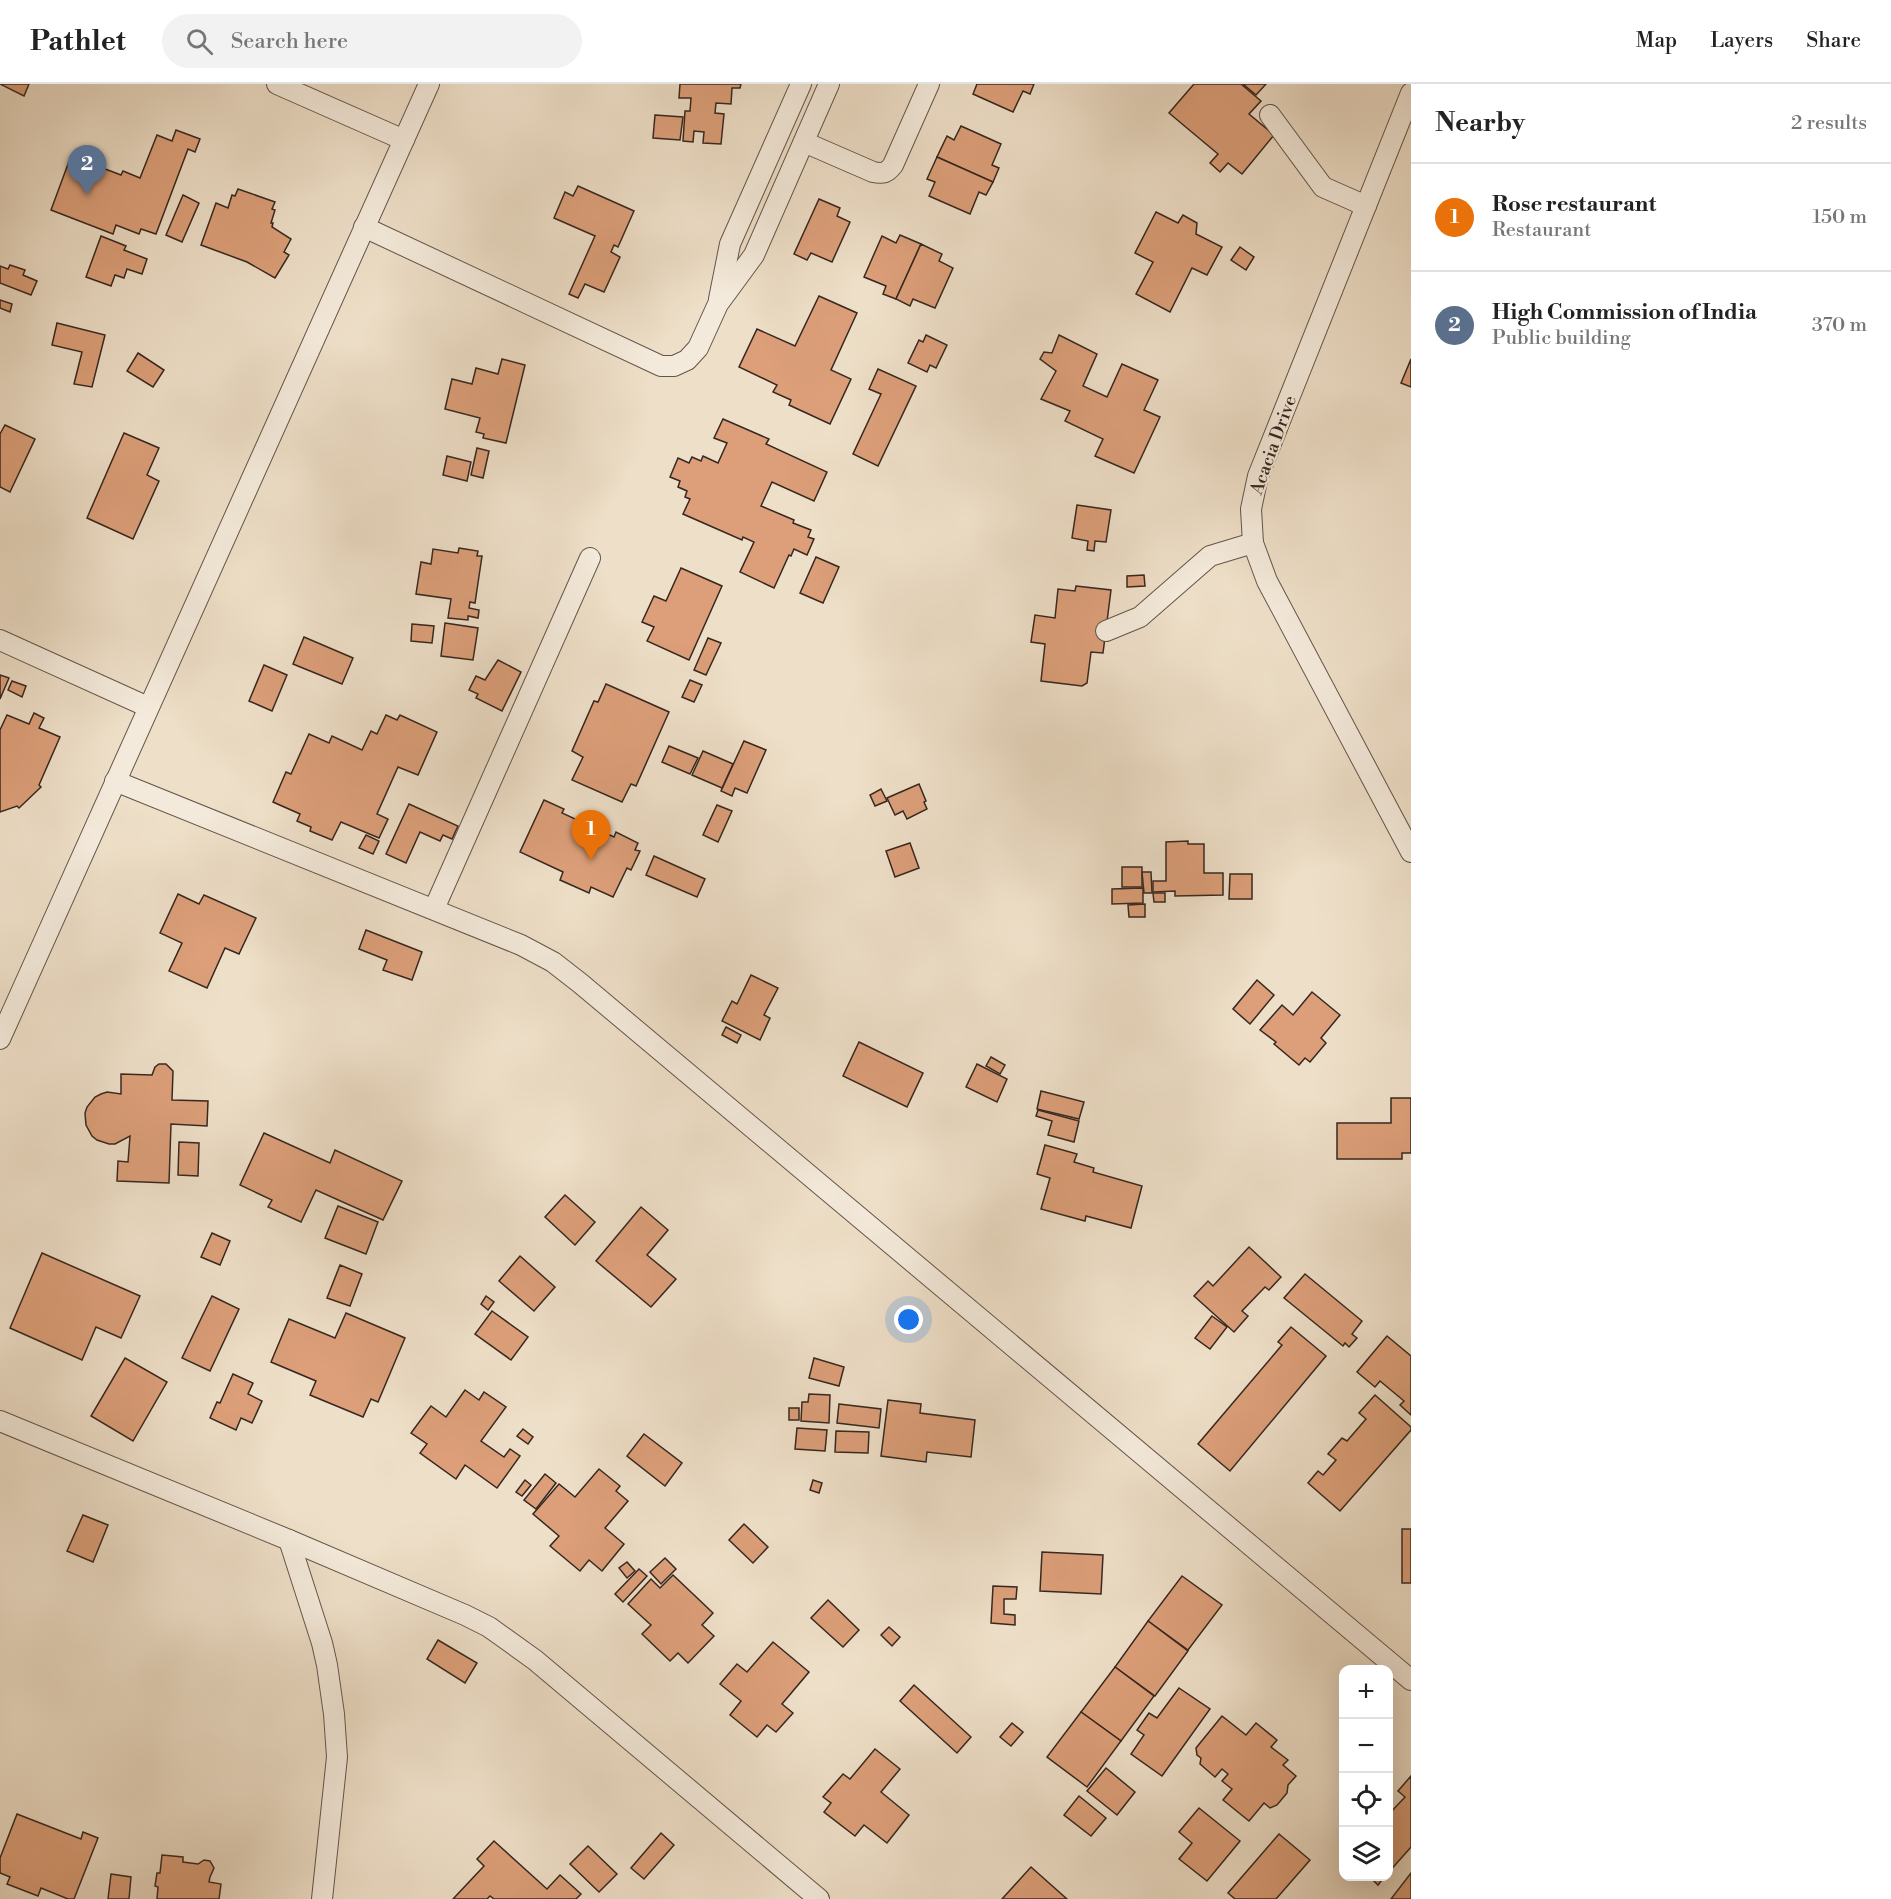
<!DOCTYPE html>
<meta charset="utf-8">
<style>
body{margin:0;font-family:"Libre Bodoni",serif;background:#f2f2f2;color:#222}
.controls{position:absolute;right:18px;bottom:18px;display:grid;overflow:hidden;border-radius:12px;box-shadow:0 6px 24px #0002}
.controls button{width:54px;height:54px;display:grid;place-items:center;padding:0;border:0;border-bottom:2px solid #e0e0e0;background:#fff;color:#222;font:30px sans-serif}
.you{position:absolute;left:909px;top:1236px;width:21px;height:21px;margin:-15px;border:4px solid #fff;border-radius:50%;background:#1a73e8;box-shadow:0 0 0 9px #1a73e833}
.badge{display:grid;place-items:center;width:39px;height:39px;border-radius:50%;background:#1a73e8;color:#fff;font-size:20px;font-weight:700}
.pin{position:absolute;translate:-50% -50px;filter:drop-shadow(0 2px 3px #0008)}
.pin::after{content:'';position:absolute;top:32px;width:21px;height:18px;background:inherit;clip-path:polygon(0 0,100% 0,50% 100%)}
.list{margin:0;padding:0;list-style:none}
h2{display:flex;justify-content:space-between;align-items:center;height:78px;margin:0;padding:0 24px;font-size:26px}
h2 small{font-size:20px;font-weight:400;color:#767676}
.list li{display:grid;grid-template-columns:39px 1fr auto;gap:18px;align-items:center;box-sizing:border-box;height:108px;padding:0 24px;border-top:2px solid #e0e0e0}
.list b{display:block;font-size:22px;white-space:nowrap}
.list p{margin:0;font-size:20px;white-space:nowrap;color:#767676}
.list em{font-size:20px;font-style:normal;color:#767676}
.icon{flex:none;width:33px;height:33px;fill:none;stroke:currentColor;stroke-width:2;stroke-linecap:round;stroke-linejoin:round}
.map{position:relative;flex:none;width:1411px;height:1815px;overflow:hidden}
header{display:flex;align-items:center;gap:36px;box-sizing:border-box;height:84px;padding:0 30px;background:#fff;border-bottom:2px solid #e0e0e0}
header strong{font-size:28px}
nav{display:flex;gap:33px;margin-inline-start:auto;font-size:21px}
.search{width:420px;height:54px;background:#f2f2f2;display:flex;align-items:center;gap:15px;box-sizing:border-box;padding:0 21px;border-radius:33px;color:#767676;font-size:22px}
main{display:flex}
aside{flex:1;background:#fff}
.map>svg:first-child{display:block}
.building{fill:#dc9f79;stroke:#362720;stroke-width:1.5}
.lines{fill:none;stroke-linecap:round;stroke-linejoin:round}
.minor-casing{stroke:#64554a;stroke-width:22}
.minor{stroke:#f4eadb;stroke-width:20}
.labels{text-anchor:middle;stroke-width:4.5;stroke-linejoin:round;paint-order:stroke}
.street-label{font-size:18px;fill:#362720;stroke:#f4eadb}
</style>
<header>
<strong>Pathlet</strong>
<div class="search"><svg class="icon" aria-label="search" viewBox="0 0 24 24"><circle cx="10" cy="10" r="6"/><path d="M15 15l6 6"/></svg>Search here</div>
<nav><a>Map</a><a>Layers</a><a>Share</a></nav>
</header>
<main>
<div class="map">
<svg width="1411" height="1815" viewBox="0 0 1411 1815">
<rect width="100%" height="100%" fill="#eedfc8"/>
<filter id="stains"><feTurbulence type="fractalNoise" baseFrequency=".00333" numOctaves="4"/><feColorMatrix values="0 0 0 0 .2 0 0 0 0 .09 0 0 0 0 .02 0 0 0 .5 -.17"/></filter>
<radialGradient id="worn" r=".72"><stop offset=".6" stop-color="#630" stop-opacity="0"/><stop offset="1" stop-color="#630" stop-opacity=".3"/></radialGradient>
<g class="building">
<path d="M0,0H29L24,12Z"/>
<path d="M680,0H741L740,4H732L731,20L716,19L715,29L724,30L721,60L703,59L704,48L694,47L693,58L683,57L685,27H690L691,14H679Z"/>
<path d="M977,0H1034L1030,10L1023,7L1013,28L973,10Z"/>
<path d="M1194,0H1241L1261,17L1249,30L1274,51L1242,90L1228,79L1220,88L1210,79L1218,70L1169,29Z"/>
<path d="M1243,0H1266L1256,11Z"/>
<path d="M655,31L683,33L680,56L653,54Z"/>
<path d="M961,42L1001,60L992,81L999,84L993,98L937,73L947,52L954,56Z"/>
<path d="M176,46L200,55L195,68L188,65L156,150L141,145L139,150L116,141L113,150L51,126L71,72L121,91L123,87L140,94L157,51L172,57Z"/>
<path d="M937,73L993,98L986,111L979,108L970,130L929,112L935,98L927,95Z"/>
<path d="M578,102L634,127L618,163L614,161L611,168L620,173L604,208L585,200L578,214L569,210L595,152L554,134L565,108L573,112Z"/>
<path d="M238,105L275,118L272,125L275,126L271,139H273L272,143L291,155L284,168L289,171L275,194L247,178L201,161L216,119L228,124L232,111L235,112Z"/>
<path d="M183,111L199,119L182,158L166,151Z"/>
<path d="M819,115L840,124L837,132L850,138L832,178L811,169L807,176L794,170Z"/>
<path d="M1156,128L1178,139L1183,131L1197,139L1196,150L1222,163L1207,191L1192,184L1170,228L1136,210L1153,178L1135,169Z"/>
<path d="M900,151L921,160L896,215L883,210L886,202L864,193L882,152L896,159Z"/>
<path d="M101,152L126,162L124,166L147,175L142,190L127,185L124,194L115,191L111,202L86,193Z"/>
<path d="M921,160L942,170L939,177L953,184L935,224L913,215L910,222L896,215Z"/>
<path d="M1240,163L1254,173L1246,186L1231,176Z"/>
<path d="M10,181L25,186L23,191L37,197L31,211L0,199V182L8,185Z"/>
<path d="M819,212L857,229L831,286L851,295L830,340L789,321L791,316L773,308L777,301L739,283L757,245L795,262Z"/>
<path d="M0,216L12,220L10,228L0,224Z"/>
<path d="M57,239L105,251L92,303L74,300L82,268L52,261Z"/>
<path d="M926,251L947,261L936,284L930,281L927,288L908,279L919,256L923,258Z"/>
<path d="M1059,251L1097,270L1083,302L1107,313L1122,280L1158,296L1144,326L1160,333L1134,389L1095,372L1103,355L1065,337L1070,327L1041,315L1056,287L1040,275L1044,268L1052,269Z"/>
<path d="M138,269L164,286L153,303L127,287Z"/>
<path d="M502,275L525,281L506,359L483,354L484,350L476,348L480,334L445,325L452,295L472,300L476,284L498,290Z"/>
<path d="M1411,275V303L1401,299Z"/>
<path d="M878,285L916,302L878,382L853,370L881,310L869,305Z"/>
<path d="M723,335L769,355L766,360L827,388L814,417L772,398L761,422L794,436L793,439L811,446L808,453L814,455L807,471L794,465L791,472L789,471L774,504L740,488L754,458L743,453L742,456L683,430L690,415L685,413L687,407L678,403L680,397L670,393L678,374L689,379L692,373L701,377L703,372L718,379L727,359L714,354Z"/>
<path d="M5,341L35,355L10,408L0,403V350Z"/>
<path d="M124,349L159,364L147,391L159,397L133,455L87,434Z"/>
<path d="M477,364L489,367L483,394L471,391Z"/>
<path d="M447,372L471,378L467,397L443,391Z"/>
<path d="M1077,421L1111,426L1106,458L1095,457L1094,467L1087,466L1088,457L1072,454Z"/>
<path d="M459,464L478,467L477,472H482L475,519L470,518L469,524L479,526L478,534L468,532V536L448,534L451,515L416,510L421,478L431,480L433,465L458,469Z"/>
<path d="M816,473L839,483L823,519L800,509Z"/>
<path d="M681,484L722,502L689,576L647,557L654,543L642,538L654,512L666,517Z"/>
<path d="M1144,491L1145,502L1127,503V492Z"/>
<path d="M1076,502L1111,506L1103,569L1091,568L1087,599L1082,602L1041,597L1045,560L1031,558L1035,531L1055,534L1058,505L1075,507Z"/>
<path d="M445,539L478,544L473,576L441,572Z"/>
<path d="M412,540L434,542L432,559L411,557Z"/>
<path d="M304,553L353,574L342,600L293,580Z"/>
<path d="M708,554L721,559L706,591L694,586Z"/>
<path d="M498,576L521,588L502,627L476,614L478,610L469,606L476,592L485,596Z"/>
<path d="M264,581L287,591L272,627L249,617Z"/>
<path d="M0,591L9,594L0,615Z"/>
<path d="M690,596L702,601L694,618L682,613Z"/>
<path d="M12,597L26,602L22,613L8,606Z"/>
<path d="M606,600L669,628L636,702L631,700L622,718L572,696L583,673L572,667L594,617L598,618Z"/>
<path d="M34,629L44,634L39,644L60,653L39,701L41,703L19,724L17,722L0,728V646L7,631L29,640Z"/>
<path d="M386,631L397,636L400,631L437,648L418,691L398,683L377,730L388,735L379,754L341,738L332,756L310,747L311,743L297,737L300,730L273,718L286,688L291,690L309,650L329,659L332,652L362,666L371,647L377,650Z"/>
<path d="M744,657L766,666L747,709L735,704L732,712L721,707Z"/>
<path d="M669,662L698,674L690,690L662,678Z"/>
<path d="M703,667L733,680L722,704L692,691Z"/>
<path d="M919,700L926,717L924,718L927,725L907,735L903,727L895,731L887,714Z"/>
<path d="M881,705L887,717L875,722L870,711Z"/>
<path d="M544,716L564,725L562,729L614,753L616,748L638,759L635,766L640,767L631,786L627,784L613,813L591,803L589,809L560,796L563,788L520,768Z"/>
<path d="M409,720L458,742L452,755L443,751L440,757L420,748L406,779L386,770Z"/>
<path d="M717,721L732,727L718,758L703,751Z"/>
<path d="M366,751L379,757L373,770L359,764Z"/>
<path d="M1188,757V760H1204V789H1223V811L1175,812V807L1153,808V797H1166V758Z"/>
<path d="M910,759L919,784L895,793L886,767Z"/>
<path d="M654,772L705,795L697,813L646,791Z"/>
<rect x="1122" y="783" width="20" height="20"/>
<path d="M1142,788H1151L1152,809H1144Z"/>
<path d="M1230,790H1252V815H1229Z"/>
<path d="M1143,804V819L1112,820V805Z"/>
<path d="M1153,809H1165V818H1154Z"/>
<path d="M178,810L199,820L204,811L256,834L239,870L225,864L207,904L169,887L182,859L160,849Z"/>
<path d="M1145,820V833H1129L1128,821Z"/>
<path d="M366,846L422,868L412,896L383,886L387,876L359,865Z"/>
<path d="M751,891L778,904L764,931L770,934L760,956L722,937L732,917L737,920Z"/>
<path d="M1257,896L1274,911L1250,940L1233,925Z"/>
<path d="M1312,908L1340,931L1321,954L1326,959L1310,978L1305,974L1299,981L1274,960L1276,958L1260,946L1282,921L1293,931Z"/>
<path d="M726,943L741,951L737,959L722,951Z"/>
<path d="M859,958L923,989L907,1023L843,992Z"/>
<path d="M991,973L1005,981L1000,990L986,982Z"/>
<path d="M159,980H166L173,987L172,1016L208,1017L207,1042L171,1040L169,1099L117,1097L118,1077L128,1078L130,1052L115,1060H109L97,1056L92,1052L86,1041L85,1029L87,1023L95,1013L101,1010L107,1008L121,1010V990L152,991L155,983Z"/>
<path d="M977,980L1007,995L997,1018L966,1003Z"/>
<path d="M1041,1007L1084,1018L1079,1035L1037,1025Z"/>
<path d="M1391,1014H1411V1069H1402V1075H1337V1039H1391Z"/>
<path d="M1038,1026L1079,1037L1074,1058L1048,1051L1052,1037L1036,1032Z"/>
<path d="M264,1049L330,1079L335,1066L402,1097L383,1136L316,1106L301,1138L268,1123L272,1116L240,1101Z"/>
<path d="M179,1058L199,1059L198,1092L178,1091Z"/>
<path d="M1045,1061L1077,1070L1074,1078L1094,1084L1093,1088L1142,1102L1131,1144L1086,1132L1085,1137L1041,1125L1050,1094L1037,1090Z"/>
<path d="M565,1111L595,1138L575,1161L545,1133Z"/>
<path d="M338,1122L378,1138L366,1170L325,1154Z"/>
<path d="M641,1123L668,1146L647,1171L676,1195L651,1223L596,1177Z"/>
<path d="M212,1149L230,1157L220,1181L201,1173Z"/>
<path d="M1249,1163L1281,1193L1269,1206L1265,1203L1242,1227L1248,1232L1234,1248L1194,1212L1208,1197L1213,1202Z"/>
<path d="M42,1169L140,1212L121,1254L96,1243L82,1276L10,1244Z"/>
<path d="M520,1172L555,1203L534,1227L499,1197Z"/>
<path d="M340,1181L362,1190L350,1222L327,1214Z"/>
<path d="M1305,1190L1362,1237L1352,1250L1357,1254L1349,1263L1345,1259L1343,1262L1284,1214Z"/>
<path d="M212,1212L239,1225L210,1287L182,1274Z"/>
<path d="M486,1212L494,1218L488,1226L481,1220Z"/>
<path d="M492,1227L528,1253L511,1276L475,1250Z"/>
<path d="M346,1229L405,1254L378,1318L371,1315L363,1333L310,1311L316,1297L271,1278L289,1235L335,1254Z"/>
<path d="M1212,1232L1227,1243L1210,1265L1195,1254Z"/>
<path d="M1291,1243L1326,1272L1230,1387L1198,1360L1282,1261L1278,1258Z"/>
<path d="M1387,1252L1411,1272V1331L1400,1321L1404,1317L1380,1297L1375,1303L1357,1288Z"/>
<path d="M125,1274L167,1298L133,1357L91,1332Z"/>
<path d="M814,1274L844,1283L839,1302L809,1294Z"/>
<path d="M233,1290L253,1299L248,1310L262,1317L252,1339L241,1334L236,1346L210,1334L217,1318L220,1319Z"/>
<path d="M465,1306L479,1316L484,1308L506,1323L481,1357L504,1373L510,1365L520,1372L497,1404L465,1381L456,1395L420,1369L427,1360L411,1349L431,1322L446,1333Z"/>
<path d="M809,1310L830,1311L829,1339L801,1337L802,1318H808Z"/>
<path d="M1375,1311L1411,1343V1346L1340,1427L1308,1399L1318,1387L1323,1391L1336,1376L1328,1370L1342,1354L1347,1357L1366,1335L1359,1329Z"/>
<path d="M888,1316L921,1320L920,1329L975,1336L971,1373L927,1368L926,1378L881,1372Z"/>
<path d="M839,1320L881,1325L879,1344L837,1339Z"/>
<rect x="789" y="1324" width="10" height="12"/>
<path d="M797,1344L827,1346L825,1367L795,1365Z"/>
<path d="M523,1345L533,1353L528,1360L517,1352Z"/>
<path d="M836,1347L869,1348L868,1369L835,1368Z"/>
<path d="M644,1350L682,1379L665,1402L627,1372Z"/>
<path d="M599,1385L620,1402L616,1407L628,1417L605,1444L624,1460L602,1487L589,1476L580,1487L550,1462L559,1452L533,1430L559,1400L575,1413Z"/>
<path d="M545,1390L556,1399L536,1425L524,1416Z"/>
<path d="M525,1396L531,1401L522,1412L516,1408Z"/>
<path d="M813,1396L822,1399L819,1409L810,1406Z"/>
<path d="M83,1431L108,1441L93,1478L67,1467Z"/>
<path d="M744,1440L768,1463L753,1479L729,1456Z"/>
<rect x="1402" y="1445" width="9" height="54"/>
<path d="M1042,1468L1103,1471L1101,1510L1040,1507Z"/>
<path d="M665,1474L676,1485L661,1500L650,1488Z"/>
<path d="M627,1478L635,1487L627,1494L619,1484Z"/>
<path d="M639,1485L647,1492L623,1518L615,1510Z"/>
<path d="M673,1491L713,1529L702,1541L714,1552L688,1579L678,1569L670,1577L642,1550L651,1541L628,1520L651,1495L660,1504Z"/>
<path d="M1182,1492L1222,1521L1188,1566L1148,1537Z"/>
<path d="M993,1502L1017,1503L1016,1515H1004V1530L1015,1531V1541L991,1539Z"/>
<path d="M828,1516L859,1546L843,1563L811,1534Z"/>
<path d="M1148,1537L1188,1567L1155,1612L1115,1583Z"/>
<path d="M889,1543L900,1553L892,1562L881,1551Z"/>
<path d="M438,1556L477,1579L465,1599L427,1575Z"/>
<path d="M773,1558L809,1588L782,1620L793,1629L776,1648L767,1641L757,1653L730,1631L741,1617L720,1600L737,1580L747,1588Z"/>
<path d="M1115,1583L1154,1612L1121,1657L1081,1628Z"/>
<path d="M914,1601L971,1653L957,1669L900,1617Z"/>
<path d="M1179,1604L1210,1625L1162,1692L1131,1670L1144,1651L1137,1646L1149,1629L1157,1634Z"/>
<path d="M1081,1628L1121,1657L1087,1703L1047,1673Z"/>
<path d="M1222,1632L1246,1651L1256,1639L1277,1656L1271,1663L1288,1676L1283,1681L1296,1692L1288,1701L1287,1709L1277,1721L1270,1724L1264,1719L1249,1737L1223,1716L1232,1705L1222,1697L1228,1690L1222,1685L1215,1693L1200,1680L1201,1674L1197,1671L1196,1664Z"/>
<path d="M1012,1639L1023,1648L1011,1662L1000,1653Z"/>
<path d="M875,1665L900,1685L881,1708L909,1731L887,1759L864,1741L855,1752L824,1728L831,1719L823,1713L843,1690L850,1695Z"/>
<path d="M1106,1684L1135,1708L1117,1731L1087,1707Z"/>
<path d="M1411,1692V1763L1388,1789V1731L1405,1713L1398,1707Z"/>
<path d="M1079,1712L1106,1734L1091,1752L1064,1731Z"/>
<path d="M1199,1724L1240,1757L1207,1797L1179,1775L1192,1759L1179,1748Z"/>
<path d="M17,1730L81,1755L83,1748L98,1754L74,1815H68L41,1804L38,1812L7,1800L10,1793L0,1789V1774Z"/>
<path d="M661,1749L674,1761L644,1795L631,1784Z"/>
<path d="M1279,1750L1310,1776L1276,1815H1235L1228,1809Z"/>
<path d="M494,1757L547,1805L560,1791L581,1810L576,1815H494L490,1812L487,1815H453L484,1782L477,1775Z"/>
<path d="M588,1762L617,1790L599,1808L570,1780Z"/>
<path d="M162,1771L183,1773V1778L198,1780L204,1776L210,1777L214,1784L210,1793L209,1798L221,1800L219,1815H157L158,1803L155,1802L157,1789H160Z"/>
<path d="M1031,1783L1067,1815H1002Z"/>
<path d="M1411,1789V1815H1391Z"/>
<path d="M111,1790L131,1793L129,1815H108Z"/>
<path d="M1369,1792H1385L1378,1801Z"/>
</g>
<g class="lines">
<defs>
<g id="minor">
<path d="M277,0L404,56"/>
<path d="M1411,9L1258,392L1251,425L1253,459L1267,497L1411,768"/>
<path d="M1270,31L1323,103L1366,122"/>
<path d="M804,58L873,88C883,90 887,89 893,81L929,0"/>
<path d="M364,143L661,282H674L687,276L698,264L718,220L754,171L829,0"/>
<path d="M719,215L730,160L801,0"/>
<path d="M1106,547L1140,533L1210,472L1253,459"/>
<path d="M0,556L148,623"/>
<path d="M115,697L521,861L553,878L580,899L1411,1596"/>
<path d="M434,825L590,474"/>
<path d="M0,955L429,0"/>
<path d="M0,1337L289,1456L465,1531L489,1543L535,1576L819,1815"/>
<path d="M289,1456L322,1559L327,1581L334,1630L337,1673L322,1815"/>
</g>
</defs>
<use href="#minor" class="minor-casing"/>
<use href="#minor" class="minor"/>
</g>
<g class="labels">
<g class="street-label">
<text transform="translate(1273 361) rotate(-70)" y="6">Acacia Drive</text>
</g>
</g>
<rect width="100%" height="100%" filter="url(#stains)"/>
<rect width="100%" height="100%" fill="url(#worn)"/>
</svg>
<div class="controls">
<button>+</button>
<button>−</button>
<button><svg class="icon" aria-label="locate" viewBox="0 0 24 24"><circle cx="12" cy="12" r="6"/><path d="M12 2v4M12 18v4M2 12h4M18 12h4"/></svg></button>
<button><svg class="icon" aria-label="layers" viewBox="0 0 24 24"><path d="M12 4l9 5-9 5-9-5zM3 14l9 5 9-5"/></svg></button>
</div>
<div class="you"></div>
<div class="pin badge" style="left:591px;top:776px;background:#e8710a">1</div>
<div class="pin badge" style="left:87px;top:111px;background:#5c6f8a">2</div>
</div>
<aside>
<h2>Nearby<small>2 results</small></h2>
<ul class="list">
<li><span class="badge" style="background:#e8710a">1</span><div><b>Rose restaurant</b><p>Restaurant</p></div><em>150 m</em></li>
<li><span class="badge" style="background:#5c6f8a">2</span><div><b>High Commission of India</b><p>Public building</p></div><em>370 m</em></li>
</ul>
</aside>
</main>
